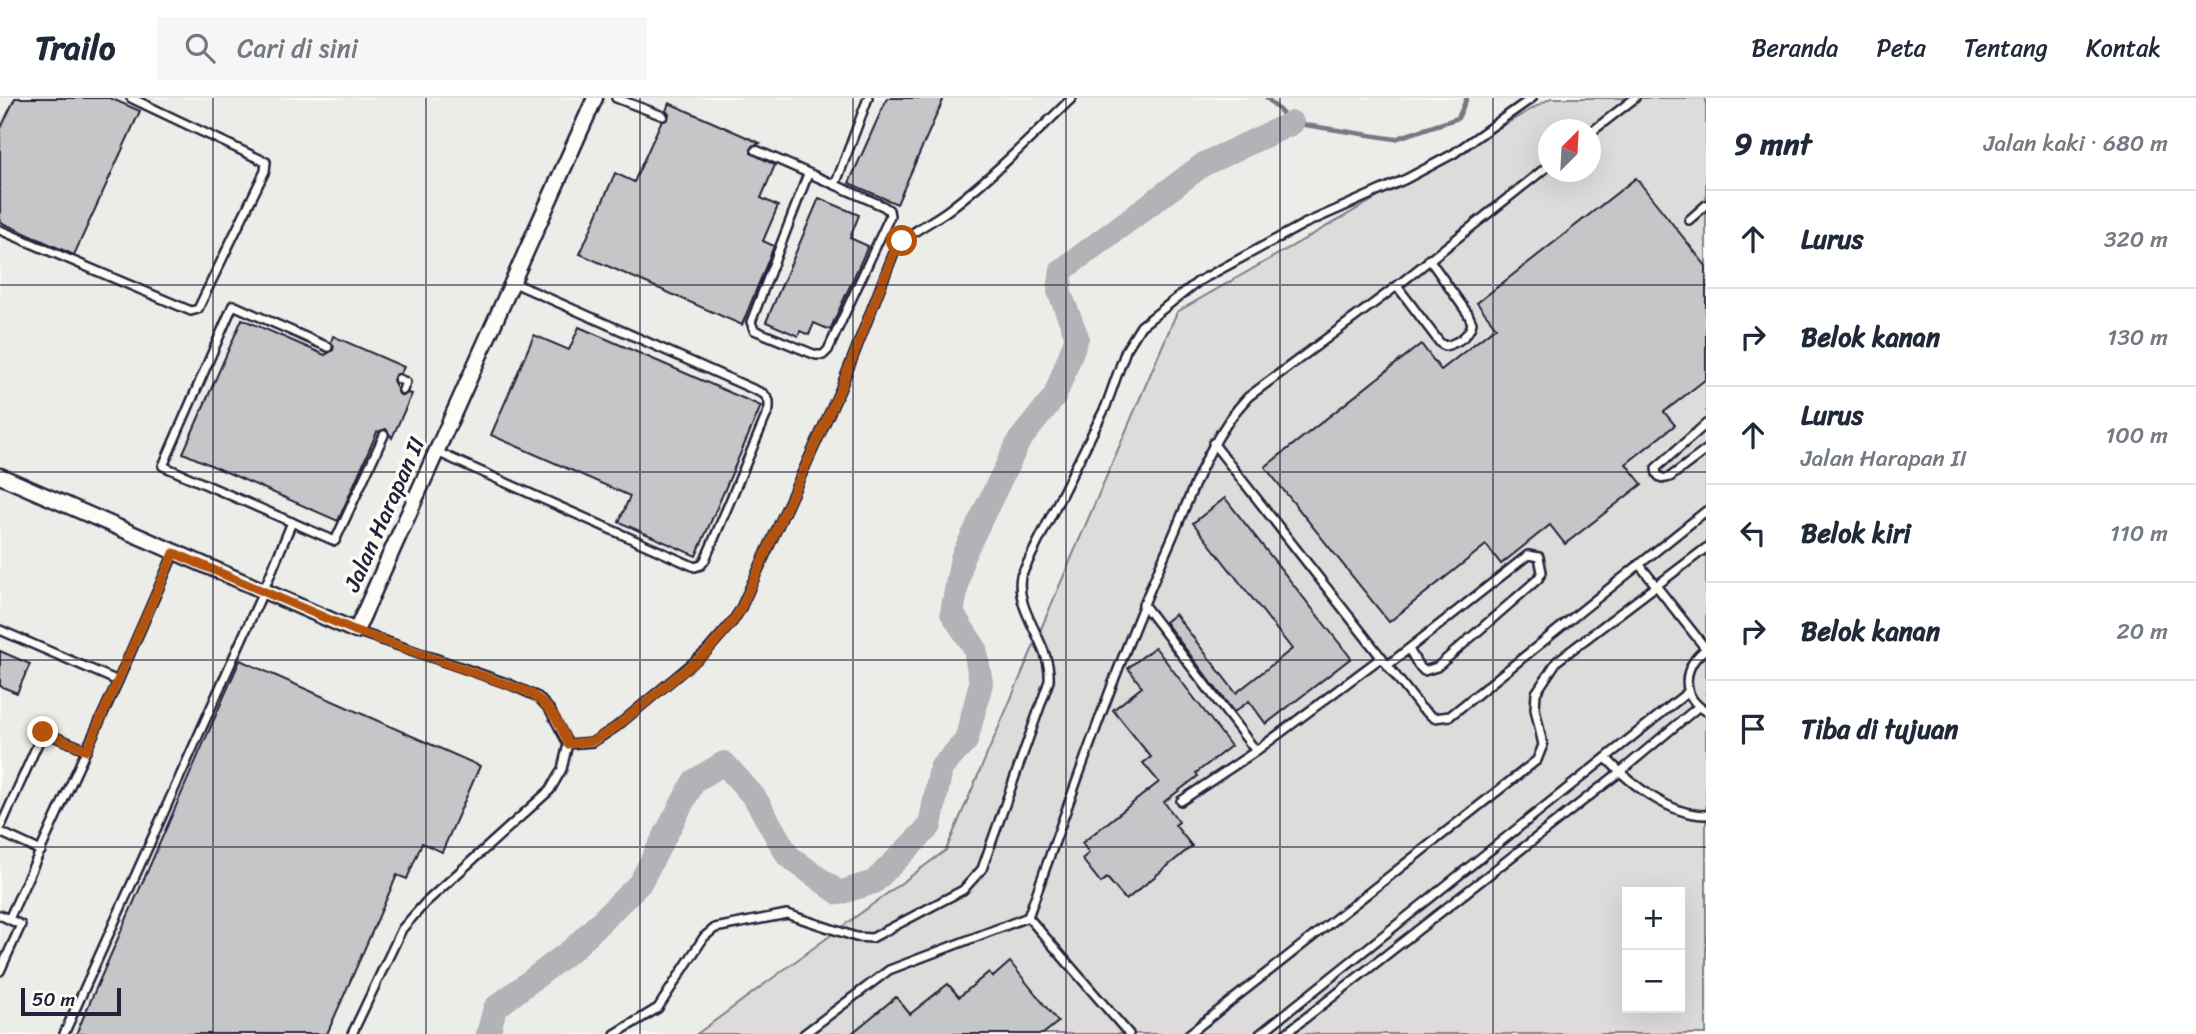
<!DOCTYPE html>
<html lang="id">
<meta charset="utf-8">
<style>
body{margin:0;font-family:Sriracha,sans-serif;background:#f6f6f7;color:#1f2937}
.controls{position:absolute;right:21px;bottom:21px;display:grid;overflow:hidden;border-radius:0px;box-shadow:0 7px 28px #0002}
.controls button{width:63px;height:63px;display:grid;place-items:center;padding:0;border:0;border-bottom:2px solid #e0e1e3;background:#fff;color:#1f2937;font:35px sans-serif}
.compass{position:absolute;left:1538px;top:21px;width:63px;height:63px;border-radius:50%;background:#fff;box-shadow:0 7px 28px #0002;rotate:24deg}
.scale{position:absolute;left:21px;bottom:18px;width:100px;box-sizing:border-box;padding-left:7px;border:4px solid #22223b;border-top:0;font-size:19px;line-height:24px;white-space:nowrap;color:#22223b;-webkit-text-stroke:5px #fdfcf7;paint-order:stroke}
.stop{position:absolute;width:21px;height:21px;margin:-16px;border:5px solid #b45309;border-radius:50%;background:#fff}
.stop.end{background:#b45309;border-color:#fff;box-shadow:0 2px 7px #0008}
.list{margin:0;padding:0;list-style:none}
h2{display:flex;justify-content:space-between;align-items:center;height:91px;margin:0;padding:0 28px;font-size:30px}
h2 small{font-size:23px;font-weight:400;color:#747a83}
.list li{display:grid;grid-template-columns:46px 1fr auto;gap:21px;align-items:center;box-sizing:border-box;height:98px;padding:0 28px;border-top:2px solid #e0e1e3}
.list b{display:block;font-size:26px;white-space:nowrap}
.list p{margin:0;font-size:23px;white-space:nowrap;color:#747a83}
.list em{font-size:23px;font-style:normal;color:#747a83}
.icon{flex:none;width:38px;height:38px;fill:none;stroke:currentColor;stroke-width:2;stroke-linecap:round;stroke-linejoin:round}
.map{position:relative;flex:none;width:1706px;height:936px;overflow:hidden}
header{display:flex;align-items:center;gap:42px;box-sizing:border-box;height:98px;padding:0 35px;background:#fff;border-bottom:2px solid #e0e1e3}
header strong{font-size:33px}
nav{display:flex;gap:38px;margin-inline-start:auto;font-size:24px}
.search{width:490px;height:63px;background:#f6f6f7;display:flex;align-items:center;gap:18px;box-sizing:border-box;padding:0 24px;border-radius:0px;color:#747a83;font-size:26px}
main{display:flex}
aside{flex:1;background:#fff}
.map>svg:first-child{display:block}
.built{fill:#ecece9;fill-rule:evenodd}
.green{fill:#dddcdb;stroke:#807f8b;stroke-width:2;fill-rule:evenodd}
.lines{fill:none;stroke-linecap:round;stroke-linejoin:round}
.stream{stroke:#787885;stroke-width:4.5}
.river{stroke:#b2b2b7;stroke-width:24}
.building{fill:#c6c6c8;stroke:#22223b;stroke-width:2}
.service-casing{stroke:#22223b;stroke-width:12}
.minor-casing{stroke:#22223b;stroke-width:19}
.service{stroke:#fdfcf7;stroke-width:7}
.minor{stroke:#fdfcf7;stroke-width:14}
.route{stroke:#b45309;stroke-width:9}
.grid{fill:none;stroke:#22223b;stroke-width:2;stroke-opacity:0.55}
.labels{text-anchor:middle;stroke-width:7;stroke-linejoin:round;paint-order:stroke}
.street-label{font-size:23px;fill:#22223b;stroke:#fdfcf7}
</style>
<header>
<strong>Trailo</strong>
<div class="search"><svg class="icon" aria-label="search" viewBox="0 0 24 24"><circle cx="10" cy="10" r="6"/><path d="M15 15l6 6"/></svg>Cari di sini</div>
<nav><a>Beranda</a><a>Peta</a><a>Tentang</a><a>Kontak</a></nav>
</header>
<main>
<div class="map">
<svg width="1706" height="936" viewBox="0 0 1706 936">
<rect width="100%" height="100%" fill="#fdfcf7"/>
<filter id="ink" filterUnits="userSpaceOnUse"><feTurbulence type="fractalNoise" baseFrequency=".0143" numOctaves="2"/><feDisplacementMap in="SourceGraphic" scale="14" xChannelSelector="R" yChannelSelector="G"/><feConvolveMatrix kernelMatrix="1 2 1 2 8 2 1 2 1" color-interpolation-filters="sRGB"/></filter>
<g filter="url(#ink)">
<path class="built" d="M0,0H1706V936H0ZM1548,32H1590V74H1548ZM1627,794H1680V910H1627Z"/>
<path class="green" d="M1551,0H1706V936H697L946,752L1177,214ZM1548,32H1590V74H1548ZM1627,794H1680V910H1627Z"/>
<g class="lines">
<path class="stream" d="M1267,0L1292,25L1395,41L1458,20L1467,0"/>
<path class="river" d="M488,936L495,910L574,850L640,785L694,683L724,665L755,700L788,758L839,795L874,784L930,728L941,670L966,643L981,585L975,550L952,515L962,460L1019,343L1055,298L1077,239L1059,193L1062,172L1204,66L1292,25"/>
</g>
<g class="building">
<path d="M15,0H110L140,13L74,157L0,124V32Z"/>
<path d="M887,0H944L897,106L849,85Z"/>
<path d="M669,5L760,45L752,48L751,55L775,67L761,100L778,108L763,143L774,148L742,227L580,156L615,75L634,84L661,24L668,21L669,16L666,13Z"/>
<path d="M1636,80L1706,168V281L1664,314L1675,327L1626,366L1642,386L1565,446L1550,427L1501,466L1486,447L1389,524L1265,369L1421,246L1441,272L1496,229L1477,205Z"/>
<path d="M819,100L859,117L850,140L868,148L830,232L814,225L809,237L800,233L798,238L766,224Z"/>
<path d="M242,221L325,257L333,252L334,248L331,244L333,238L404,269L401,275L395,277L393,282L399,296L403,298L408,295L412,296L392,340L386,331L377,334L338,423L183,355Z"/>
<path d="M579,229L761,308L696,458L619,424L630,398L491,337L534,237L569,252Z"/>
<path d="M1225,400L1351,560L1266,626L1249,603L1234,614L1165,524L1175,516L1236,595L1292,551L1193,425Z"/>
<path d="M1155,549L1231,648L1196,675L1198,678L1164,704L1179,724L1175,727L1192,748L1126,802L1107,780L1101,785L1082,761L1089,755L1082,745L1159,684L1143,665L1151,659L1113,612L1142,589L1128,570Z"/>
<path d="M0,553L30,566L17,595L0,588Z"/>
<path d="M240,562L480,668L442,754L422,745L407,781L397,777L327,936H76Z"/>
<path d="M1010,864L1058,924L1043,936H851L896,899L910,916L948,886L959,899L989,874L993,879Z"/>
</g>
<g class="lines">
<defs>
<g id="service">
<path d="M616,0L663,18"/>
<path d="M1590,35L1635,0"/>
<path d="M756,52L883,108L889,112L890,118L828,252L823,257H816L754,232L751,224L808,76"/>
<path d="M834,85L837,82L868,0"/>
<path d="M1689,122L1706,107"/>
<path d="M0,132L191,213L198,211L265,73L266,64L131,0"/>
<path d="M1397,188L1440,245L1445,248C1457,245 1469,238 1472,225L1468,216L1429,161"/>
<path d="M328,249L233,207L163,368L335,443L384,337"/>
<path d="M399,281L406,284L403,292"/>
<path d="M1706,326L1656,370C1656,379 1662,382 1670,379L1706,352"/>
<path d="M1213,345L1421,610L1434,620L1450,618L1706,413"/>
<path d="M437,354L695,469L701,467L705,462L769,311V303L764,296L512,184"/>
<path d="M1639,466L1706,551"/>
<path d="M1143,506L1256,653L1382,559"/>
<path d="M0,532L118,583"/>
<path d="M356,533L509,586L538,599L550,612L568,646L593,644L616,629L707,553L733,523L740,512L840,292L895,152C909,133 932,125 951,110C994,77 1033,38 1072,0"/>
<path d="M1706,551C1683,567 1679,598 1706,613"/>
<path d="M1388,567L1528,457L1539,459L1542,474L1538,481L1437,569L1424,573L1418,567L1409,551"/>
<path d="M1606,660C1631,686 1669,717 1706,717"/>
<path d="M1181,703L1256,653"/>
<path d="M0,730L43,634L87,652"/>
<path d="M0,734L41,753"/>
<path d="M0,817L21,827L0,873"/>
<path d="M9,821L118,583L174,455"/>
<path d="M64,936L263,494L292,424"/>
<path d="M352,936L402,831L425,805L550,692L562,671L568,646"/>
<path d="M615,936L658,910L704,839L715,830L787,816L856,839L872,840L963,792L982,771L1049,583C1052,546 1014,514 1021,478L1106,308L1126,252L1141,228L1199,183L1304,126L1406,81L1453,56L1532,0"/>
<path d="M804,936L889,872L1028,819"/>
<path d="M1129,936L1028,819C1074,691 1118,562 1173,438C1194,389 1211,338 1248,299L1397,188L1548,68"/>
<path d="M1189,936L1537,662L1543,647L1535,611L1536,595L1557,563L1706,450"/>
<path d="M1260,936L1688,594"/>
<path d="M1285,936L1620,674L1698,609"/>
</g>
<path id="minor" d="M0,378L356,533L595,0"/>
</defs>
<use href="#service" class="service-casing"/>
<use href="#minor" class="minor-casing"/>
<use href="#service" class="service"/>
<use href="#minor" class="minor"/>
</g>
</g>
<g class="lines" filter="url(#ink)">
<path class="route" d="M43,634L87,652L174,455L356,533L526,593C549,605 559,623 568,646L593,643L616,629L708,553L733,523L740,512L840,292L895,152L902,143"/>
</g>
<path class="grid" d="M213,0V936M426,0V936M640,0V936M853,0V936M1066,0V936M1280,0V936M1493,0V936M0,187H1706M0,374H1706M0,562H1706M0,749H1706"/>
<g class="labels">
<g class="street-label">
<text transform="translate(384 416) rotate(-66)" y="8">Jalan Harapan II</text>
</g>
</g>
</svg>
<div class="controls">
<button>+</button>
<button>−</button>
</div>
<svg class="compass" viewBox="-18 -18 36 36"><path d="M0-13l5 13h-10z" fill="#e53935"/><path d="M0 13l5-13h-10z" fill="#747a83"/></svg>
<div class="scale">50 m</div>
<div class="stop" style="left:902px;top:143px"></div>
<div class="stop end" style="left:43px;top:634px"></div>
</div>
<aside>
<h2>9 mnt<small>Jalan kaki · 680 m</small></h2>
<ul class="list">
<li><svg class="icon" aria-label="ahead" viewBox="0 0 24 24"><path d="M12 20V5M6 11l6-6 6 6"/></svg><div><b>Lurus</b></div><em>320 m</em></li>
<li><svg class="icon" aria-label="right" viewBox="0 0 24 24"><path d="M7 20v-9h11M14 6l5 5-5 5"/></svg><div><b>Belok kanan</b></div><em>130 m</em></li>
<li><svg class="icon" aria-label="ahead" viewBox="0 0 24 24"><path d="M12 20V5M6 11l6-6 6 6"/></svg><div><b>Lurus</b><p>Jalan Harapan II</p></div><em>100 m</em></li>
<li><svg class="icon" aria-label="left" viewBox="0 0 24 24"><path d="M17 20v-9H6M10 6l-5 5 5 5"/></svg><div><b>Belok kiri</b></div><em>110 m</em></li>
<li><svg class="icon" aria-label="right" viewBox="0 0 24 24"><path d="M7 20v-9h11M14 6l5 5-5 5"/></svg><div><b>Belok kanan</b></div><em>20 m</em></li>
<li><svg class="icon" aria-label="arrive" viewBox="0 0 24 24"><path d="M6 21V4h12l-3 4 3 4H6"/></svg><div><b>Tiba di tujuan</b></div></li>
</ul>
</aside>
</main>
